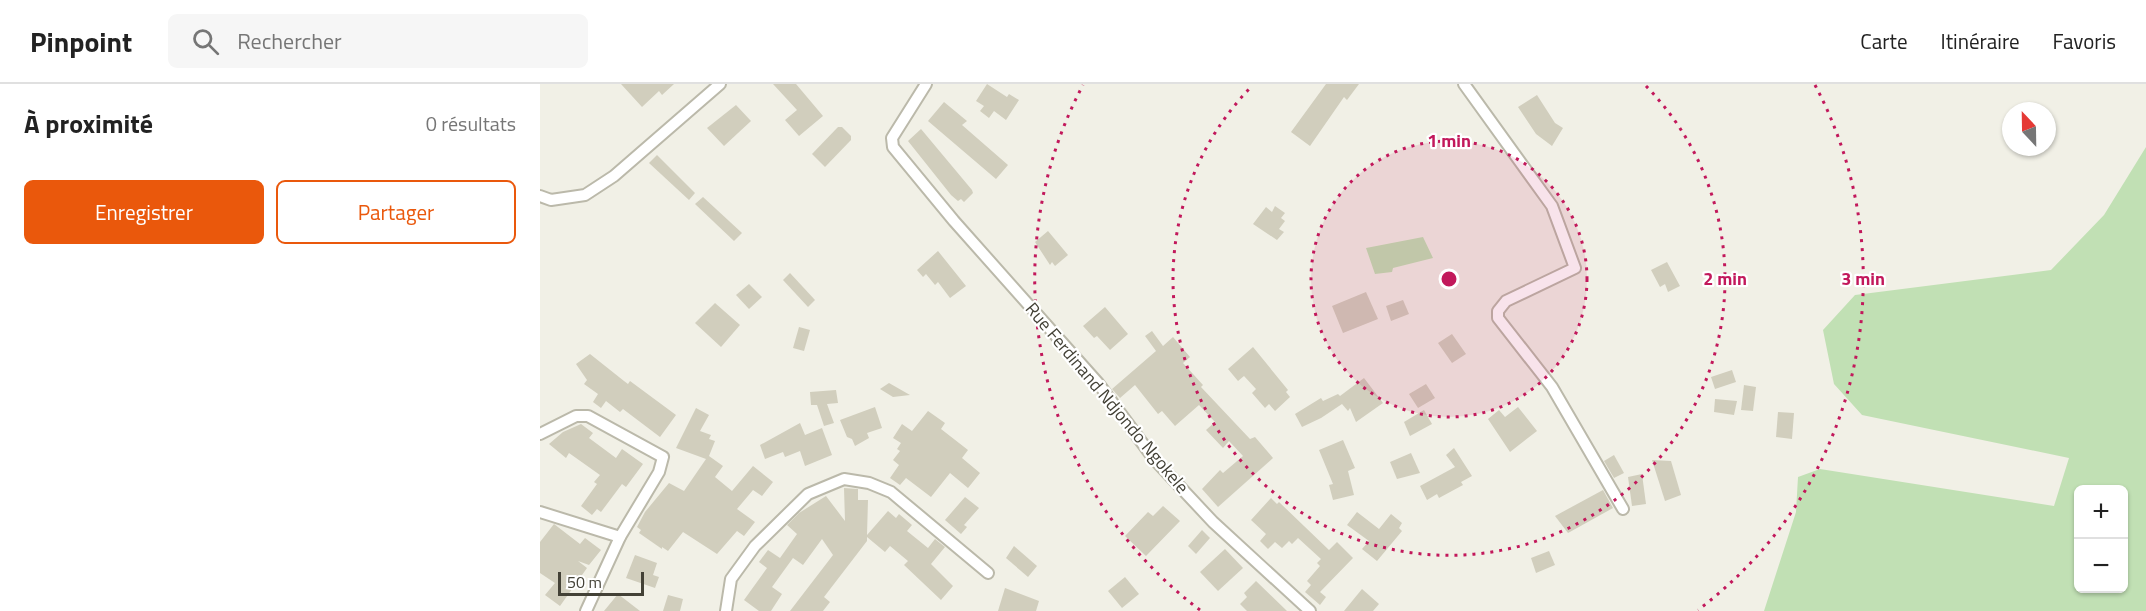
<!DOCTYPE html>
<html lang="fr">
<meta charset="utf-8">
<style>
body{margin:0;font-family:"Titillium Web",sans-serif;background:#f6f6f6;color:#222}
.controls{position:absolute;right:18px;bottom:18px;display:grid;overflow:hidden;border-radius:9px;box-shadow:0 2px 4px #0004}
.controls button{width:54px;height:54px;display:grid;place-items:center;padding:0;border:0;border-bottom:2px solid #e0e0e0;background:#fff;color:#222;font:30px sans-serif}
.compass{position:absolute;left:1462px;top:18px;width:54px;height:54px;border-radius:50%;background:#fff;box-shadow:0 2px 4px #0004;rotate:338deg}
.scale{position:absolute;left:18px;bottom:15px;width:86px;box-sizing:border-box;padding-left:6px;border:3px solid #434136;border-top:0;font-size:16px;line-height:21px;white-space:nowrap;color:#434136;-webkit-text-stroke:4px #fff;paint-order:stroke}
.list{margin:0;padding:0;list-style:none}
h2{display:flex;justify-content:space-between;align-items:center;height:78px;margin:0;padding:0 24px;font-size:26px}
h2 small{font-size:20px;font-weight:400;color:#767676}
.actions{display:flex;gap:12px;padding:18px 24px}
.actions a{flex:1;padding:14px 0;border:2px solid #ea580c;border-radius:9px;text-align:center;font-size:21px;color:#ea580c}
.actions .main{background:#ea580c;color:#fff}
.icon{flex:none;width:33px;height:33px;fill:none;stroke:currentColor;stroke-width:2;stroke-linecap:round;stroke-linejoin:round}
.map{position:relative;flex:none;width:1606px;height:527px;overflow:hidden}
header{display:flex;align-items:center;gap:36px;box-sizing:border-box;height:84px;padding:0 30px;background:#fff;border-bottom:2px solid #e0e0e0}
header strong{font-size:28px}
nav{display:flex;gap:33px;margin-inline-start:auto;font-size:21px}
.search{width:420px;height:54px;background:#f6f6f6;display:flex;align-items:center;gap:15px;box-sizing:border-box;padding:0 21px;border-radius:9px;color:#767676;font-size:22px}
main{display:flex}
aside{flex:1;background:#fff}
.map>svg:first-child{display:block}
.green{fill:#c1e0b4;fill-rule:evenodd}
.building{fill:#d1cebd}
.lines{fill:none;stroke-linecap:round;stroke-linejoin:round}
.minor-casing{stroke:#bbb9aa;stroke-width:14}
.minor{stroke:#fff;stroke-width:10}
.ring{fill:none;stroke:#c2185b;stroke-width:3;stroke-dasharray:3 6}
.labels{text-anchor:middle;stroke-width:4.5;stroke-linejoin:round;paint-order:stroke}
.street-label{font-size:18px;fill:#434136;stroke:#fff}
.centre{fill:#c2185b;stroke:#fff;stroke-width:3}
.ring-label{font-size:18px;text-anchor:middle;font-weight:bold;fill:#c2185b;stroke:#fff;stroke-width:4.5;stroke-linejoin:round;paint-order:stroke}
</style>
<header>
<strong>Pinpoint</strong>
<div class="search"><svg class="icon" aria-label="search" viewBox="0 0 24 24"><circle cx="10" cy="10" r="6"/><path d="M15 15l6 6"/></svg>Rechercher</div>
<nav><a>Carte</a><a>Itinéraire</a><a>Favoris</a></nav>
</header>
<main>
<aside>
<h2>À proximité<small>0 résultats</small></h2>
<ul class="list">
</ul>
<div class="actions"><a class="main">Enregistrer</a><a>Partager</a></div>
</aside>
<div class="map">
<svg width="1606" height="527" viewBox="0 0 1606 527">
<rect width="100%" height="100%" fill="#f1f0e6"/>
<g class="green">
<path d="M1606,63V527H1224L1256,428L1258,393L1280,385L1514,422L1529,374L1322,331L1294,300L1283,246L1315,211L1511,186L1564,131ZM1538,406H1584V504H1538Z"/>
<path d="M883,153L893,174L853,184L852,188L835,190L826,164Z"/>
</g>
<g class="building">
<path d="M81,0H134L122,11L119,7L102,23Z"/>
<path d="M233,0H256L283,32L259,52L245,36L257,26Z"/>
<path d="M447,0L467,13L469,10L479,16L466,36L454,27L449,34L440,27L444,22L436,17Z"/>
<path d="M786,0H819L807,16L804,13L770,62L751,48Z"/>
<path d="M997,11L1015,39L1023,44L1012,62L996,50L978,23Z"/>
<path d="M404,18L427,37L422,41L468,81L456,95L388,37Z"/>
<path d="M196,21L211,37L184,62L167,44Z"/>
<path d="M298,43H302L311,52V56L285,83L272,70Z"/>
<path d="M381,45L432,106L433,109L424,118L421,115L418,117L411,111L368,57Z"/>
<path d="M117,71L155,109L149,116L109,79Z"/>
<path d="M163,113L202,149L194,157L155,120Z"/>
<path d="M735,122L745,129L741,134L745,137L739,145L744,148L737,156L713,140L726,123L732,128Z"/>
<path d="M508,147L528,171L515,182L512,178L510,181L495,158Z"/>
<path d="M398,167L426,202L410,214L398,198L395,201L386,190L383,193L377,186Z"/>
<path d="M1127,178L1140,202L1128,208L1125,200L1120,203L1111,186Z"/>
<path d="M250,189L275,216L268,223L243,196Z"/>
<path d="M209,200L222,213L209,225L196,211Z"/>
<path d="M826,208L838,235L803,249L792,222Z"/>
<path d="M863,216L869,230L851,237L846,222Z"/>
<path d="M175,219L200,241L181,263L155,239Z"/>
<path d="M565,223L588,250L570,266L557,252L554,254L543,242Z"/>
<path d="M259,243L270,246L264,267L253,264Z"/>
<path d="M612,247L623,262L633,253L650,273L643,279L663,301L661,303L710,355L715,353L733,374L678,423L662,405L680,386L683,389L703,372L689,357L683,364L666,346L675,338L659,321L635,342L622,327L618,330L595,301L580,314L572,305L616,267L605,252Z"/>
<path d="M912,250L926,270L912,279L898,259Z"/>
<path d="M713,263L748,306L746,308L750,313L735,327L729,320L725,324L712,309L716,305L704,292L698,297L688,285Z"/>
<path d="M50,270L84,297L88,300L90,297L136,331L120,353L83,325L80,328L66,317L61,324L53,318L58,310L44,300L47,296L36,280Z"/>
<path d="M1192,286L1196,298L1175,305L1171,293Z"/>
<path d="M824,294L843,319L816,338L810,324L808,327L802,320L781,334L762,343L755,330L781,314L783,317L798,310L800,312Z"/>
<path d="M349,299L370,311L353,313L340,305Z"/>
<path d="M886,300L895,314L878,324L869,310Z"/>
<path d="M1204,301L1216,303L1213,327L1201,326Z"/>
<path d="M296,306L298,319L287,320L294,339L284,342L277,321H271L270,308Z"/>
<path d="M1175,315L1197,317L1194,331L1174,328Z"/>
<path d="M335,323L342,344L327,349L329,354L315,362L312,355L307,353L300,336Z"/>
<path d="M978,323L997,347L970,368L948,335L959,326L965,333Z"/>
<path d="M156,324L169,331L160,347L171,351L169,355L175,357L169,372L183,382L175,393L192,407L213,382L233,398L222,412L213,406L197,425L215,438L204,452L197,447L177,470L143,448L128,467L122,463V465L99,449L101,446L97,443L105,428L129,399L144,407L166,375L136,364Z"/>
<path d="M884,326L892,340L870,352L864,338Z"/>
<path d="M388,327L405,339L401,345L428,366L422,374L440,389L428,404L410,389L391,413L366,394L360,401L350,394L359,381L353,376L360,367L357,365L361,359L353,354L362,340L372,347Z"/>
<path d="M1238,328L1254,329L1252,355L1236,353Z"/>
<path d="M260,339L265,351L282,344L292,371L265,382L260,367L245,373L243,368L225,375L220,361Z"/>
<path d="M41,340L53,349L49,354L76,374L82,365L103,380L86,403L82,400L61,428L57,425L52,431L41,422L57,400L54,398L60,391L29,369L26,374L9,360L23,348Z"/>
<path d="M803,356L815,384L808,387L814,411L793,416L789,401L793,400L779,366Z"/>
<path d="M914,364L932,392L921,398L923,401L899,414L897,410L887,416L880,402L915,383L906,371Z"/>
<path d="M871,369L880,389L857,395L850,378Z"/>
<path d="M1074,371L1084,389L1074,394L1064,377Z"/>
<path d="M1112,376L1131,377L1141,411L1125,417Z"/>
<path d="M1102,390L1106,420L1092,422L1088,393Z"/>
<path d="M304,404L318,405V416H328L327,451L348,427L356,434L359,430L372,441L367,447L388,464L395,455L405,463L391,480L413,502L401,516L364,481L368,477L350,462L345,468L327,453V457L284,513L290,518L283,527H250L293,471L282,455L263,481L253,474L232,503L242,510L231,527H219L204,516L227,484L219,478L228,466L240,474L257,450L247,441L259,429L286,412L305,437Z"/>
<path d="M1063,406L1073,424L1028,449L1015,432Z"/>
<path d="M425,413L439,424L424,441L427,443L421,450L405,436Z"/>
<path d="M731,414L737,420L739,418L789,466L797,458L813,474L780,508L786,513L780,521L765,508L771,501L767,497L780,482L777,479L781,475L758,454L752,460L749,457L742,464L735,458L728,465L720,457L726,450L711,436Z"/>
<path d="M623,422L640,437L606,472L585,452L608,428L613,432Z"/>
<path d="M817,428L839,445L851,430L862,439L859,444L862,447L837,477L822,465L829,457L807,441Z"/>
<path d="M14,440L40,460L45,454L61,466L49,481L38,477L47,484L20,522L5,511L15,499L0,489V458Z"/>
<path d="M662,446L670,454L656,470L648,462Z"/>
<path d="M474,462L497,482L488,493L466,474Z"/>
<path d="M685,465L703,484L678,507L660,488Z"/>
<path d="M1009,467L1015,481L996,489L991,474Z"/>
<path d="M95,471L117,479L113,491L119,493L115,504L86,494Z"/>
<path d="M585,493L599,510L582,524L568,507Z"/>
<path d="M716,497L747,527H707L700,520L707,513L704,509Z"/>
<path d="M465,504L499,517L496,527H458Z"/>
<path d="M822,505L839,520L833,527H804Z"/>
<path d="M78,510L100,527H64Z"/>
<path d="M128,511L143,515L140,527H123Z"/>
</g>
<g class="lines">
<defs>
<g id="minor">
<path d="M386,0L352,54L353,63L414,137L558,299L614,375L673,438L770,527"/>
<path d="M924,0L1012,122L1035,184L966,217L958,227V234L1012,303L1083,425"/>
<path d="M0,112L11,116L45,111L74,92L180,0"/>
<path d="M0,350L36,332H48L123,373L119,388L80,453L46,527"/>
<path d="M0,428L80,453"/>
<path d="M186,527L191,495L215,462L268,410L304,395L329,399L351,408L448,489"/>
</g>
</defs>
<use href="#minor" class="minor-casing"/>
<use href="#minor" class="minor"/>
</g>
<circle cx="909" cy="195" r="138" fill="#c2185b" fill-opacity=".12"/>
<g class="ring">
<circle cx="909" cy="195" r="138"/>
<path d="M1106 2A276 276 0 1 1 712 2"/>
<path d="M660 526A414 414 0 0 1 543 1M1275 1A414 414 0 0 1 1158 526"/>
</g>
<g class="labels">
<g class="street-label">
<text transform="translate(567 314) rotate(50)" y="6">Rue Ferdinand Ndjondo Ngokele</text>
</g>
</g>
<circle cx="909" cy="195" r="9" class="centre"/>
<g class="ring-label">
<text x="909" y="63">1 min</text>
<text x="1185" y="201">2 min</text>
<text x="1323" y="201">3 min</text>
</g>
</svg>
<div class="controls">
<button>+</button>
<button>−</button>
</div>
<svg class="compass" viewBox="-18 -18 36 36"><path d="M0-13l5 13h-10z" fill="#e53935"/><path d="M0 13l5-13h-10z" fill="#767676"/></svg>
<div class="scale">50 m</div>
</div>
</main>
